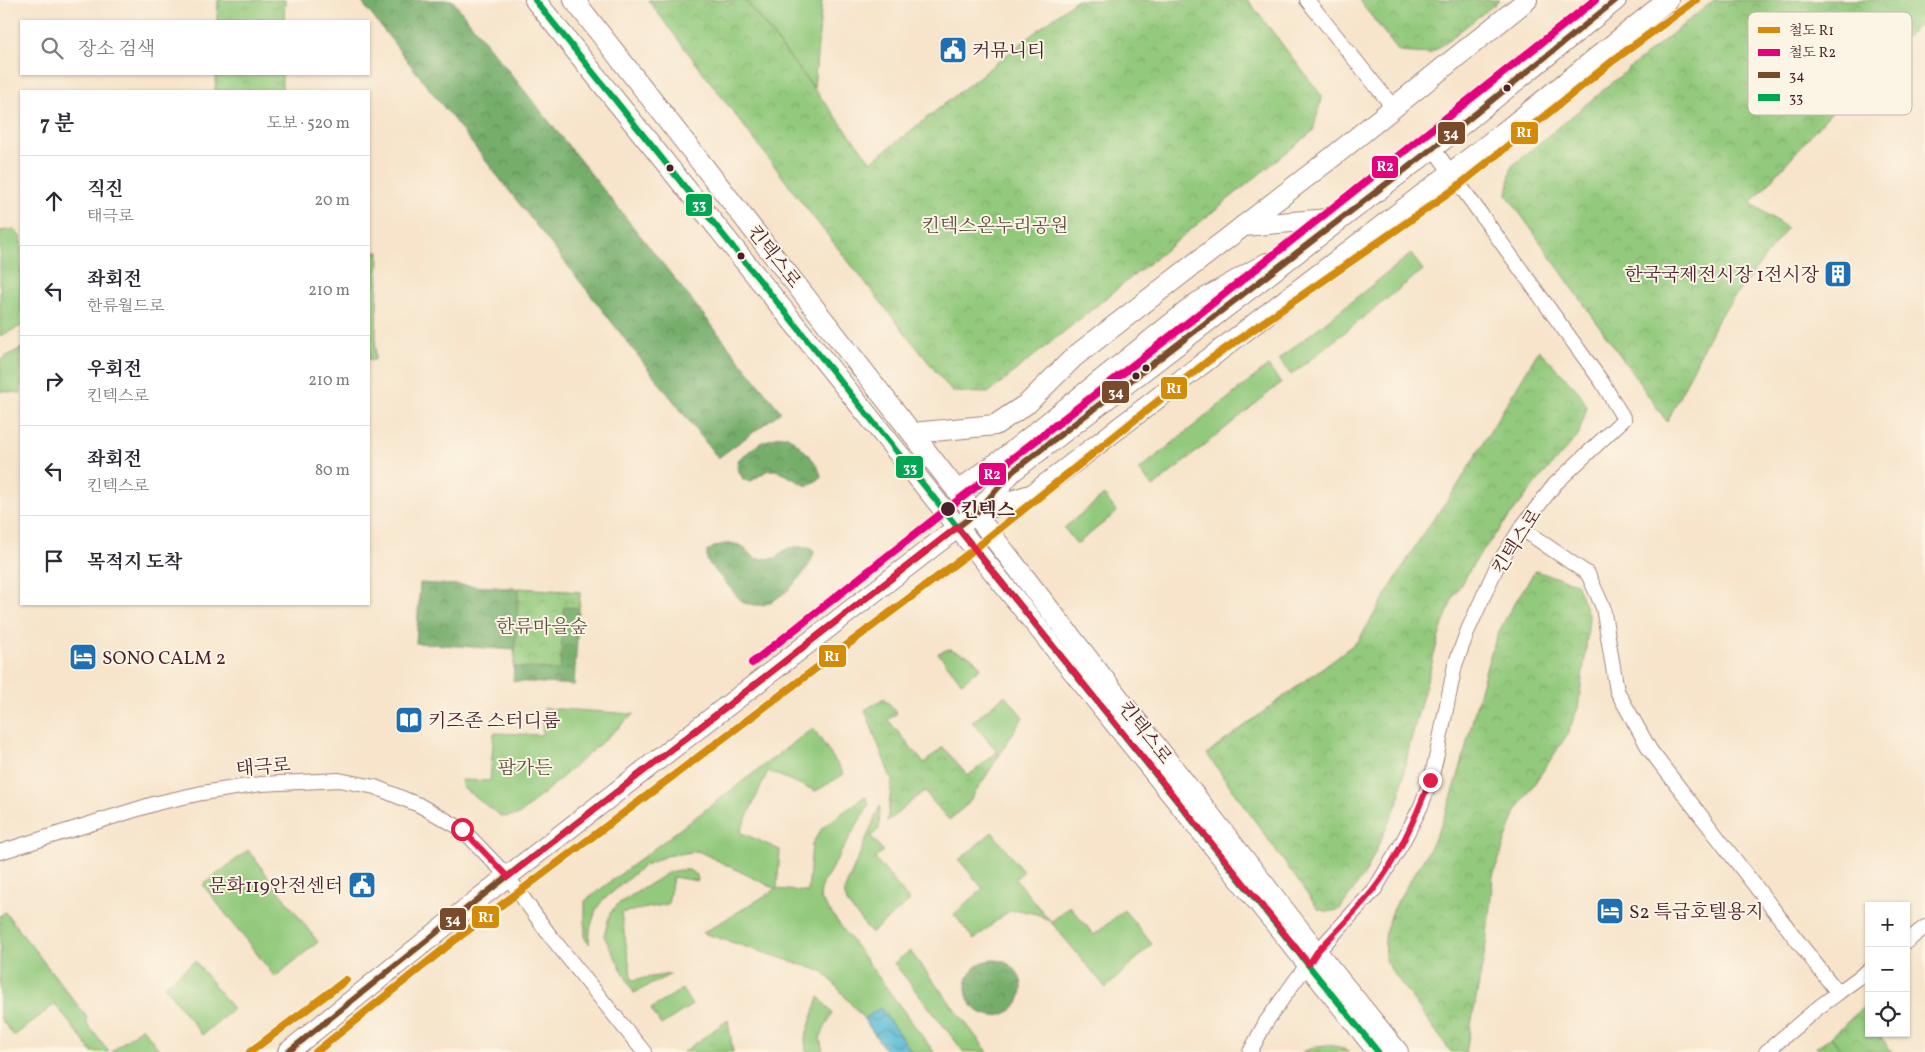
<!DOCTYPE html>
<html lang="ko">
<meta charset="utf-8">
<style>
body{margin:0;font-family:Vollkorn,"Noto Serif KR",serif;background:#f7f7f7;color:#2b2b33}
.controls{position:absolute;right:15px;bottom:15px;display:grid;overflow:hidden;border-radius:0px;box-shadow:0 1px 4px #0004}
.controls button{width:45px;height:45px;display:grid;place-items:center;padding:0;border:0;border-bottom:1px solid #e1e1e2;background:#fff;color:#2b2b33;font:25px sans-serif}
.stop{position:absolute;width:15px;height:15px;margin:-11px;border:4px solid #e11d48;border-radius:50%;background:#fff}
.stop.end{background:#e11d48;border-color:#fff;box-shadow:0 1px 5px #0008}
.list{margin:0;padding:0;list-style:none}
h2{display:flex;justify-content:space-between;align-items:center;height:65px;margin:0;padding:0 20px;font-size:21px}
h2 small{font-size:16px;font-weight:400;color:#7c7c81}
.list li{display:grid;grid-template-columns:32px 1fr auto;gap:15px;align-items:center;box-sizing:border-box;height:90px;padding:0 20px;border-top:1px solid #e1e1e2}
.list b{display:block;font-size:19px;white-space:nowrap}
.list p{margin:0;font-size:16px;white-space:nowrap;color:#7c7c81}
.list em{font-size:16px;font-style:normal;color:#7c7c81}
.icon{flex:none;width:28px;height:28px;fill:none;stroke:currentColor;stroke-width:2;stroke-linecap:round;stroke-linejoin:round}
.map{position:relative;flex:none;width:1925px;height:1052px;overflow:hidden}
.search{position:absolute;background:#fff;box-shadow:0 1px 4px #0004;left:20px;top:20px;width:350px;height:55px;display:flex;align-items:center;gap:12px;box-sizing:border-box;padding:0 18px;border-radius:0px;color:#7c7c81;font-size:19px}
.panel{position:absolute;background:#fff;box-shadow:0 1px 4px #0004;left:20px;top:90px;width:350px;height:515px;border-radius:0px}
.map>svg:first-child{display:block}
.grass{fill:url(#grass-tufts);stroke:#6e7453}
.forest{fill:url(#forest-crowns);stroke:#60664b}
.park{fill:url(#park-crowns);stroke:#6e7453}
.garden{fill:#92c97b;stroke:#6e7453}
.water{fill:url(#water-waves);stroke:#506c80}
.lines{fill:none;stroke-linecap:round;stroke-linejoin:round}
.minor-casing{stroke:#a0827b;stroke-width:16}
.secondary-casing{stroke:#a0827b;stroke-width:22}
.minor{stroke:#fff;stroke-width:14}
.secondary{stroke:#fff;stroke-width:20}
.bus-1-casing{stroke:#fcf5e5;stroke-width:10}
.bus-2-casing{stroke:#fcf5e5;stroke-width:10}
.bus-1{stroke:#7a4b2a;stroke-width:6}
.bus-2{stroke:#00a651;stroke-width:6}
.rail-1-casing{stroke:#fcf5e5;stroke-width:11}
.rail-2-casing{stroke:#fcf5e5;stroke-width:11}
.rail-1{stroke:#d48b09;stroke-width:8}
.rail-2{stroke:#e5007d;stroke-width:8}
.route{stroke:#e11d48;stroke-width:6}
.bus-dot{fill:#4a1f2b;stroke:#fcf5e5;stroke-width:2}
.labels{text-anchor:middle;stroke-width:4;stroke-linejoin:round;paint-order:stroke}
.poi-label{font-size:19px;fill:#4a1f2b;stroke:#fcf5e5;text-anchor:start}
.park-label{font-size:19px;fill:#605243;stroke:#fcf5e5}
.street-label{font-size:19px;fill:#4a1f2b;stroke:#fcf5e5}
.stop-label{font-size:19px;font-weight:bold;fill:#4a1f2b;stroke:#fcf5e5;text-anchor:start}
.key{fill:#fcf5e5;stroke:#c7b5ad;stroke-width:1}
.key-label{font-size:14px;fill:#4a1f2b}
.line-badge{stroke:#fcf5e5;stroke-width:2}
.badge-label{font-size:14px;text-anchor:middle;font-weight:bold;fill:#fff}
</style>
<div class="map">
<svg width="1925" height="1052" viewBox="0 0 1925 1052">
<defs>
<pattern id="grass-tufts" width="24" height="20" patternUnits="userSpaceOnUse" patternTransform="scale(1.25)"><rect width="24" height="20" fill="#92c97b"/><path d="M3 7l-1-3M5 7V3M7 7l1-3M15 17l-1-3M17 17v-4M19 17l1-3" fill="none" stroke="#7fac6a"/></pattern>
<pattern id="forest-crowns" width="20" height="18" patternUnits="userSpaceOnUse" patternTransform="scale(1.25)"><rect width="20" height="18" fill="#75ad6b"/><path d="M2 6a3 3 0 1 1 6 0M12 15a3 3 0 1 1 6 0" fill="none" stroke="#628c58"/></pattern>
<pattern id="park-crowns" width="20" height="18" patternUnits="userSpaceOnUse" patternTransform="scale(1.25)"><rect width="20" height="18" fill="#92c97b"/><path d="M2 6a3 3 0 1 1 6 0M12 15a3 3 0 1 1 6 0" fill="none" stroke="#7fac6a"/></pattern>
<pattern id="water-waves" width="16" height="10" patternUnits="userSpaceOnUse" patternTransform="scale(1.25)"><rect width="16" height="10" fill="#57bad5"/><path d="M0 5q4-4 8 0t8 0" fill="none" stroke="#4a97ad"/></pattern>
</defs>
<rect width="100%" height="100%" fill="#fcf5e5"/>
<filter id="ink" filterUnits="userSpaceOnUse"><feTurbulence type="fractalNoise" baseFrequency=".02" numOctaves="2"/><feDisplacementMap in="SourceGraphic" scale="10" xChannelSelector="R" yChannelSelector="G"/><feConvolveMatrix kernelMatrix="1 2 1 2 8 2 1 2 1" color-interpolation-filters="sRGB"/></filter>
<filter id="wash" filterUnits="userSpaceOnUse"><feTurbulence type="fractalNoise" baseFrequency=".0096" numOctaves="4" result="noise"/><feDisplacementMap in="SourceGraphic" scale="20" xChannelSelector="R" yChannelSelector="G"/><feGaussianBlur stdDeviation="1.12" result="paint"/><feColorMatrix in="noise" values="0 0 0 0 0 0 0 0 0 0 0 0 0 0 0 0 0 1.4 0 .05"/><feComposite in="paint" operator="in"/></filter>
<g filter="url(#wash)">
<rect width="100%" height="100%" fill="#f7e4cb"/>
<g class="grass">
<path d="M218,0H285L284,21H217Z"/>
<path d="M216,74H282V91H215Z"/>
<path d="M369,252H379L375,360H369Z"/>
<path d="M728,1020L733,1052H683Z"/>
<path d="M1831,1037L1843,1052H1820L1816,1047Z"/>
</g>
<g class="forest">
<path d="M360,0H452L781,412L718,458Z"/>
<path d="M779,436H788C800,446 820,462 821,478L807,486L776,470H768L750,482L743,479L737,468L738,460L760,443Z"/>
<path d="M730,543L740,545L756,559L777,558C785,545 796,546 810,548L814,551C811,571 782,600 763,605C757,606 749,604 743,603L707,561V551L716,546Z"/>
<path d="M420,583L580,592L574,685L513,681L515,650L416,643Z"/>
<circle cx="994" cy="988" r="28"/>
</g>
<g class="park">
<path d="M648,0H745L871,162L1076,0H1248L1322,96L1313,131L988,393L952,392L810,213Z"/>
<path d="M1359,0H1500L1430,54L1399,52Z"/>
<path d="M1714,0H1925V20L1864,75L1751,203L1787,228L1717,320L1667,422L1507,195L1511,167L1637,62Z"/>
<path d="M1539,350L1579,392L1587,407L1578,436L1541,477L1480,554L1453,597L1440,633L1410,743L1398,802L1366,872L1340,909C1332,912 1326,912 1318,909L1207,754L1358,641L1424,532L1455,490Z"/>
<path d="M1535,571L1576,583L1589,617L1585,658L1578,708L1567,735L1516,811L1493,876L1486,945L1466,1052H1451L1387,964C1375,920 1410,885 1429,850C1463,787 1470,714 1493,647C1502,620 1520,595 1535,571Z"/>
<path d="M519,588L580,592L579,608L564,607L560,670L514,667Z"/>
<path d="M884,698L897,713L888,720L924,763L943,747L968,776L997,752L999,756L968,804L949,820L924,791L887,822L892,781L865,710Z"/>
<path d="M1869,1002V1013L1867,1019L1869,1021V1033H1878L1892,1052H1843L1831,1037Z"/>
<path d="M1326,1045L1340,1047L1350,1052H1302L1317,1046Z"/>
</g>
<g class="garden">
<path d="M745,0H822L814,88Z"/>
<path d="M14,229L21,238V326L0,336V231Z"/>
<path d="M1411,254L1423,270L1291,375L1279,359Z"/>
<path d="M21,348V393L0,391V360Z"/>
<path d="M1268,366L1281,383L1153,487L1139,470Z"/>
<path d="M1104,495L1117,512L1077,544L1064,528Z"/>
<path d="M949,649L970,656L981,667L962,683L938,653Z"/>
<path d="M1005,695L1023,717L999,756L997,751L972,722Z"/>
<path d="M544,708L634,714L519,815L502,817L463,788L461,780L490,781L494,733L542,735Z"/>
<path d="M813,728L844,774L816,791L768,771L740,832L780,850L777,889L808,892L812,844L822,828L865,796L869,804L826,878L821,889L820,898L934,1052H887L864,1019L824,972L703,933L776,889L698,851L666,856L643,866L601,902L596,910L590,929L589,944L585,939V901Z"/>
<path d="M880,806L879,829L871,836L883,851L875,858L910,901L871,933L847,903L844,891Z"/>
<path d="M992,832L1023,872L1015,879L1051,922L1070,906L1094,935L1124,910L1152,944L1106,988L1051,922L1037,914L1019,910L1010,911L1002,916L974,940L954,914L983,889L959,860Z"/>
<path d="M248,850L318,942L275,977L203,885Z"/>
<path d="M679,870H689L697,875L698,881L673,877L668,904L621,913L632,980L671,974L634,993L604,936L610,913L618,904L669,872Z"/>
<path d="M5,912L86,1016L87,1024L109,1052H92L55,1004L14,1036L0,1018V916Z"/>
<path d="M910,951L988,1052H964L894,963Z"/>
<path d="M195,961L233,1009L202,1035L164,986Z"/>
<path d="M682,989L692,1005L661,1025L651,1009Z"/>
<path d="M819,997L832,1013L820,1038L823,1052H806L805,1038Z"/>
<path d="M142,1027L161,1052H111Z"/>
</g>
<path class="water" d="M880,1008L912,1052H887L864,1019Z"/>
</g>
<g filter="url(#ink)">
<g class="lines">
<defs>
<g id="minor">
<path d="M1307,0L1393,107"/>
<path d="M1521,528L1588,574L1603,607L1617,691L1650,750L1838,993L1819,1007L1766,1052"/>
<path d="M0,852L157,803L202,793L261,784L339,780L375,787L419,805L462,829L508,877L548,933L644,1052"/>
<path d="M1906,942L1925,927"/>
<path d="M1838,993L1869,970"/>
<path d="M1250,1052L1266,1022L1295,981L1317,952L1375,889L1401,845L1421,806L1431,779L1437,754L1455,665L1468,630L1498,564L1521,528L1555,484L1624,419L1602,382L1433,148"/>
</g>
<g id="secondary">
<path d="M535,0L1378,1052"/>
<path d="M574,0L1317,952L1398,1052"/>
<path d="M1243,226L1341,218"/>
<path d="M913,433L995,425L1028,403L1074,357L1335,155L1527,0"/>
<path d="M958,491L1004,458L1197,303L1267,263"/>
<path d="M977,512L1033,494L1504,132L1668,0"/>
<path d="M288,1052L477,900L976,513L1013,471L1433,148L1616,0"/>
</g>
</defs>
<use href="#minor" class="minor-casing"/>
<use href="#secondary" class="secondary-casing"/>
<use href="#minor" class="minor"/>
<use href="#secondary" class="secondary"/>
<defs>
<path id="bus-1" d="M288,1052L477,900L976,513L1013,471L1433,148L1616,0"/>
<path id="bus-2" d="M535,0L1378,1052"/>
</defs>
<use href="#bus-1" class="bus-1-casing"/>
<use href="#bus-2" class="bus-2-casing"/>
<use href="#bus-1" class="bus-1"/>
<use href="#bus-2" class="bus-2"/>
<defs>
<g id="rail-1">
<path d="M250,1052L346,980"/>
<path d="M316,1052L455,940L968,554L1208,361L1452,191L1614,60L1696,0"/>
</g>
<path id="rail-2" d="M752,663L951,506L1185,325L1595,0"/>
</defs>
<use href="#rail-1" class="rail-1-casing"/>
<use href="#rail-2" class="rail-2-casing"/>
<use href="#rail-1" class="rail-1"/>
<use href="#rail-2" class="rail-2"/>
</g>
</g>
<g class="lines" filter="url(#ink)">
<path class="route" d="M462,829L508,877L957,527L1309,964L1317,952C1336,931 1357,911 1374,889C1397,860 1417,814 1430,780"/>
</g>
<defs>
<symbol id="civic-square" viewBox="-11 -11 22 22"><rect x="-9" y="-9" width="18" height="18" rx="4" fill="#1f6fb2" stroke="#fcf5e5"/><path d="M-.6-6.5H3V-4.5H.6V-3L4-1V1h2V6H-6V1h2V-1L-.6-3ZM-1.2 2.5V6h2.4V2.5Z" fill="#fff"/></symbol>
<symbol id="building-square" viewBox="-11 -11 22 22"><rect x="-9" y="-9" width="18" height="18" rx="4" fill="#1f6fb2" stroke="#fcf5e5"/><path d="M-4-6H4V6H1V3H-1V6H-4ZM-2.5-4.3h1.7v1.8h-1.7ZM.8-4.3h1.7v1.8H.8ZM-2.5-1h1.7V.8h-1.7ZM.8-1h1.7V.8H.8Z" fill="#fff"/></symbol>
<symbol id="hotel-square" viewBox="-11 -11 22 22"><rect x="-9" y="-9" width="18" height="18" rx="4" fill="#1f6fb2" stroke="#fcf5e5"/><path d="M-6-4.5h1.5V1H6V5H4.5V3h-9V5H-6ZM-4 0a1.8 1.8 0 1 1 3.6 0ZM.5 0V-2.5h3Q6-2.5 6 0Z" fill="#fff"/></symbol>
<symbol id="library-square" viewBox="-11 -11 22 22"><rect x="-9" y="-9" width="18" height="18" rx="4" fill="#1f6fb2" stroke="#fcf5e5"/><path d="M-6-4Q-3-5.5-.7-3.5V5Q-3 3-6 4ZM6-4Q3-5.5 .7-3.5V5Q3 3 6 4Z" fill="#fff"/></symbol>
</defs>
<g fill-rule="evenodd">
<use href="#civic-square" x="937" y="34" width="32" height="32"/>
<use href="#building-square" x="1822" y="258" width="32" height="32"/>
<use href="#hotel-square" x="67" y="641" width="32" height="32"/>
<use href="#library-square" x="393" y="704" width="32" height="32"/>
<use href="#civic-square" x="346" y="869" width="32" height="32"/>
<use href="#hotel-square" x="1594" y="895" width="32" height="32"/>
</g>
<g class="bus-dot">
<circle cx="1507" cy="88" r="4.5"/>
<circle cx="670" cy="168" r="4.5"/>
<circle cx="741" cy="256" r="4.5"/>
<circle cx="1146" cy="368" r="4.5"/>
<circle cx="1136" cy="376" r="4.5"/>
<circle cx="948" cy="509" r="8"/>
</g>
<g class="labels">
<g class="poi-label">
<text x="972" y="57">커뮤니티</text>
<text x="1819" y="281" text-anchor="end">한국국제전시장 1전시장</text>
<text x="102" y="664">SONO CALM 2</text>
<text x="428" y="727">키즈존 스터디룸</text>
<text x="343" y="892" text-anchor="end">문화119안전센터</text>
<text x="1629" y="918">S2 특급호텔용지</text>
</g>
<g class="park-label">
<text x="995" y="232">킨텍스온누리공원</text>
<text x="542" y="633">한류마을숲</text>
<text x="525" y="774">팜가든</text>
</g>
<g class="street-label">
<text transform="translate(775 256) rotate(52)" y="7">킨텍스로</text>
<text transform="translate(1516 541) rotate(-57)" y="7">킨텍스로</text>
<text transform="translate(1146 732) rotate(52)" y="7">킨텍스로</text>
<text transform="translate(263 766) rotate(-5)" y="7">태극로</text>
</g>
<g class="stop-label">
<text x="960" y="516">킨텍스</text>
</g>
</g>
<rect x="1748" y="12" width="164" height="103" rx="8" class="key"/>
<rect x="1758" y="27" width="22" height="6" fill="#d48b09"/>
<rect x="1758" y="49" width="22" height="7" fill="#e5007d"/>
<rect x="1758" y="72" width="22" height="6" fill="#7a4b2a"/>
<rect x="1758" y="94" width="22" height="7" fill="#00a651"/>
<g class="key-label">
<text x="1789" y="35">철도 R1</text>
<text x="1789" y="57">철도 R2</text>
<text x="1789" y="80">34</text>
<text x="1789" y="102">33</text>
</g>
<g class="line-badge">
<rect x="1510" y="121" width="29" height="24" rx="5" fill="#d48b09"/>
<rect x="1437" y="121" width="29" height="24" rx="5" fill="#7a4b2a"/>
<rect x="1371" y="155" width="28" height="24" rx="5" fill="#e5007d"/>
<rect x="685" y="193" width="28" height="24" rx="5" fill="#00a651"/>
<rect x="1160" y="376" width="28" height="24" rx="5" fill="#d48b09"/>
<rect x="1101" y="380" width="29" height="24" rx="5" fill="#7a4b2a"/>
<rect x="895" y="455" width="29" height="24" rx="5" fill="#00a651"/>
<rect x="978" y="462" width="29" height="24" rx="5" fill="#e5007d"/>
<rect x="818" y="644" width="29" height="24" rx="5" fill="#d48b09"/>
<rect x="471" y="905" width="29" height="24" rx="5" fill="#d48b09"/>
<rect x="439" y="907" width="28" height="24" rx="5" fill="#7a4b2a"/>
</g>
<g class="badge-label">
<text x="1524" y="137">R1</text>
<text x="1451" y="138">34</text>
<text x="1385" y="171">R2</text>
<text x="699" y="209">33</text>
<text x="1174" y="393">R1</text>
<text x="1116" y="397">34</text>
<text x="910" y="472">33</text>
<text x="992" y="479">R2</text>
<text x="832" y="661">R1</text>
<text x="486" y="922">R1</text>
<text x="453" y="924">34</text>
</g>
</svg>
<div class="controls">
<button>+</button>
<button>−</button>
<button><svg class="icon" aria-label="locate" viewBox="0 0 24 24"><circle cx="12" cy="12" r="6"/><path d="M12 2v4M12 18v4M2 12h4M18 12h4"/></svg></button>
</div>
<div class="stop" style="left:462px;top:829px"></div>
<div class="stop end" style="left:1430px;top:780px"></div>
<div class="search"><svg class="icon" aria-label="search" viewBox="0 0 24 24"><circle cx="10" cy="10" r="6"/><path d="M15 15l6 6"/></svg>장소 검색</div>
<section class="panel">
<h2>7 분<small>도보 · 520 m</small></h2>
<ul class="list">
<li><svg class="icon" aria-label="ahead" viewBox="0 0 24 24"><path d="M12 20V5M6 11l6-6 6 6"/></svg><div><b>직진</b><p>태극로</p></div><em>20 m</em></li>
<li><svg class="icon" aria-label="left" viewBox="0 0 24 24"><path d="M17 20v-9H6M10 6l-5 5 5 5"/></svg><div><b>좌회전</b><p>한류월드로</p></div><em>210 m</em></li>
<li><svg class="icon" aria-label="right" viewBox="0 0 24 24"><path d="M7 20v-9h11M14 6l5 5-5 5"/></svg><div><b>우회전</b><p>킨텍스로</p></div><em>210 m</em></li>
<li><svg class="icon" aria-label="left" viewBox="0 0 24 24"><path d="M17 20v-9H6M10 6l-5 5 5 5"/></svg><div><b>좌회전</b><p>킨텍스로</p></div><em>80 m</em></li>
<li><svg class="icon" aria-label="arrive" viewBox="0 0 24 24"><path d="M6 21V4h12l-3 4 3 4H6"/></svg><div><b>목적지 도착</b></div></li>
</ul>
</section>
</div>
